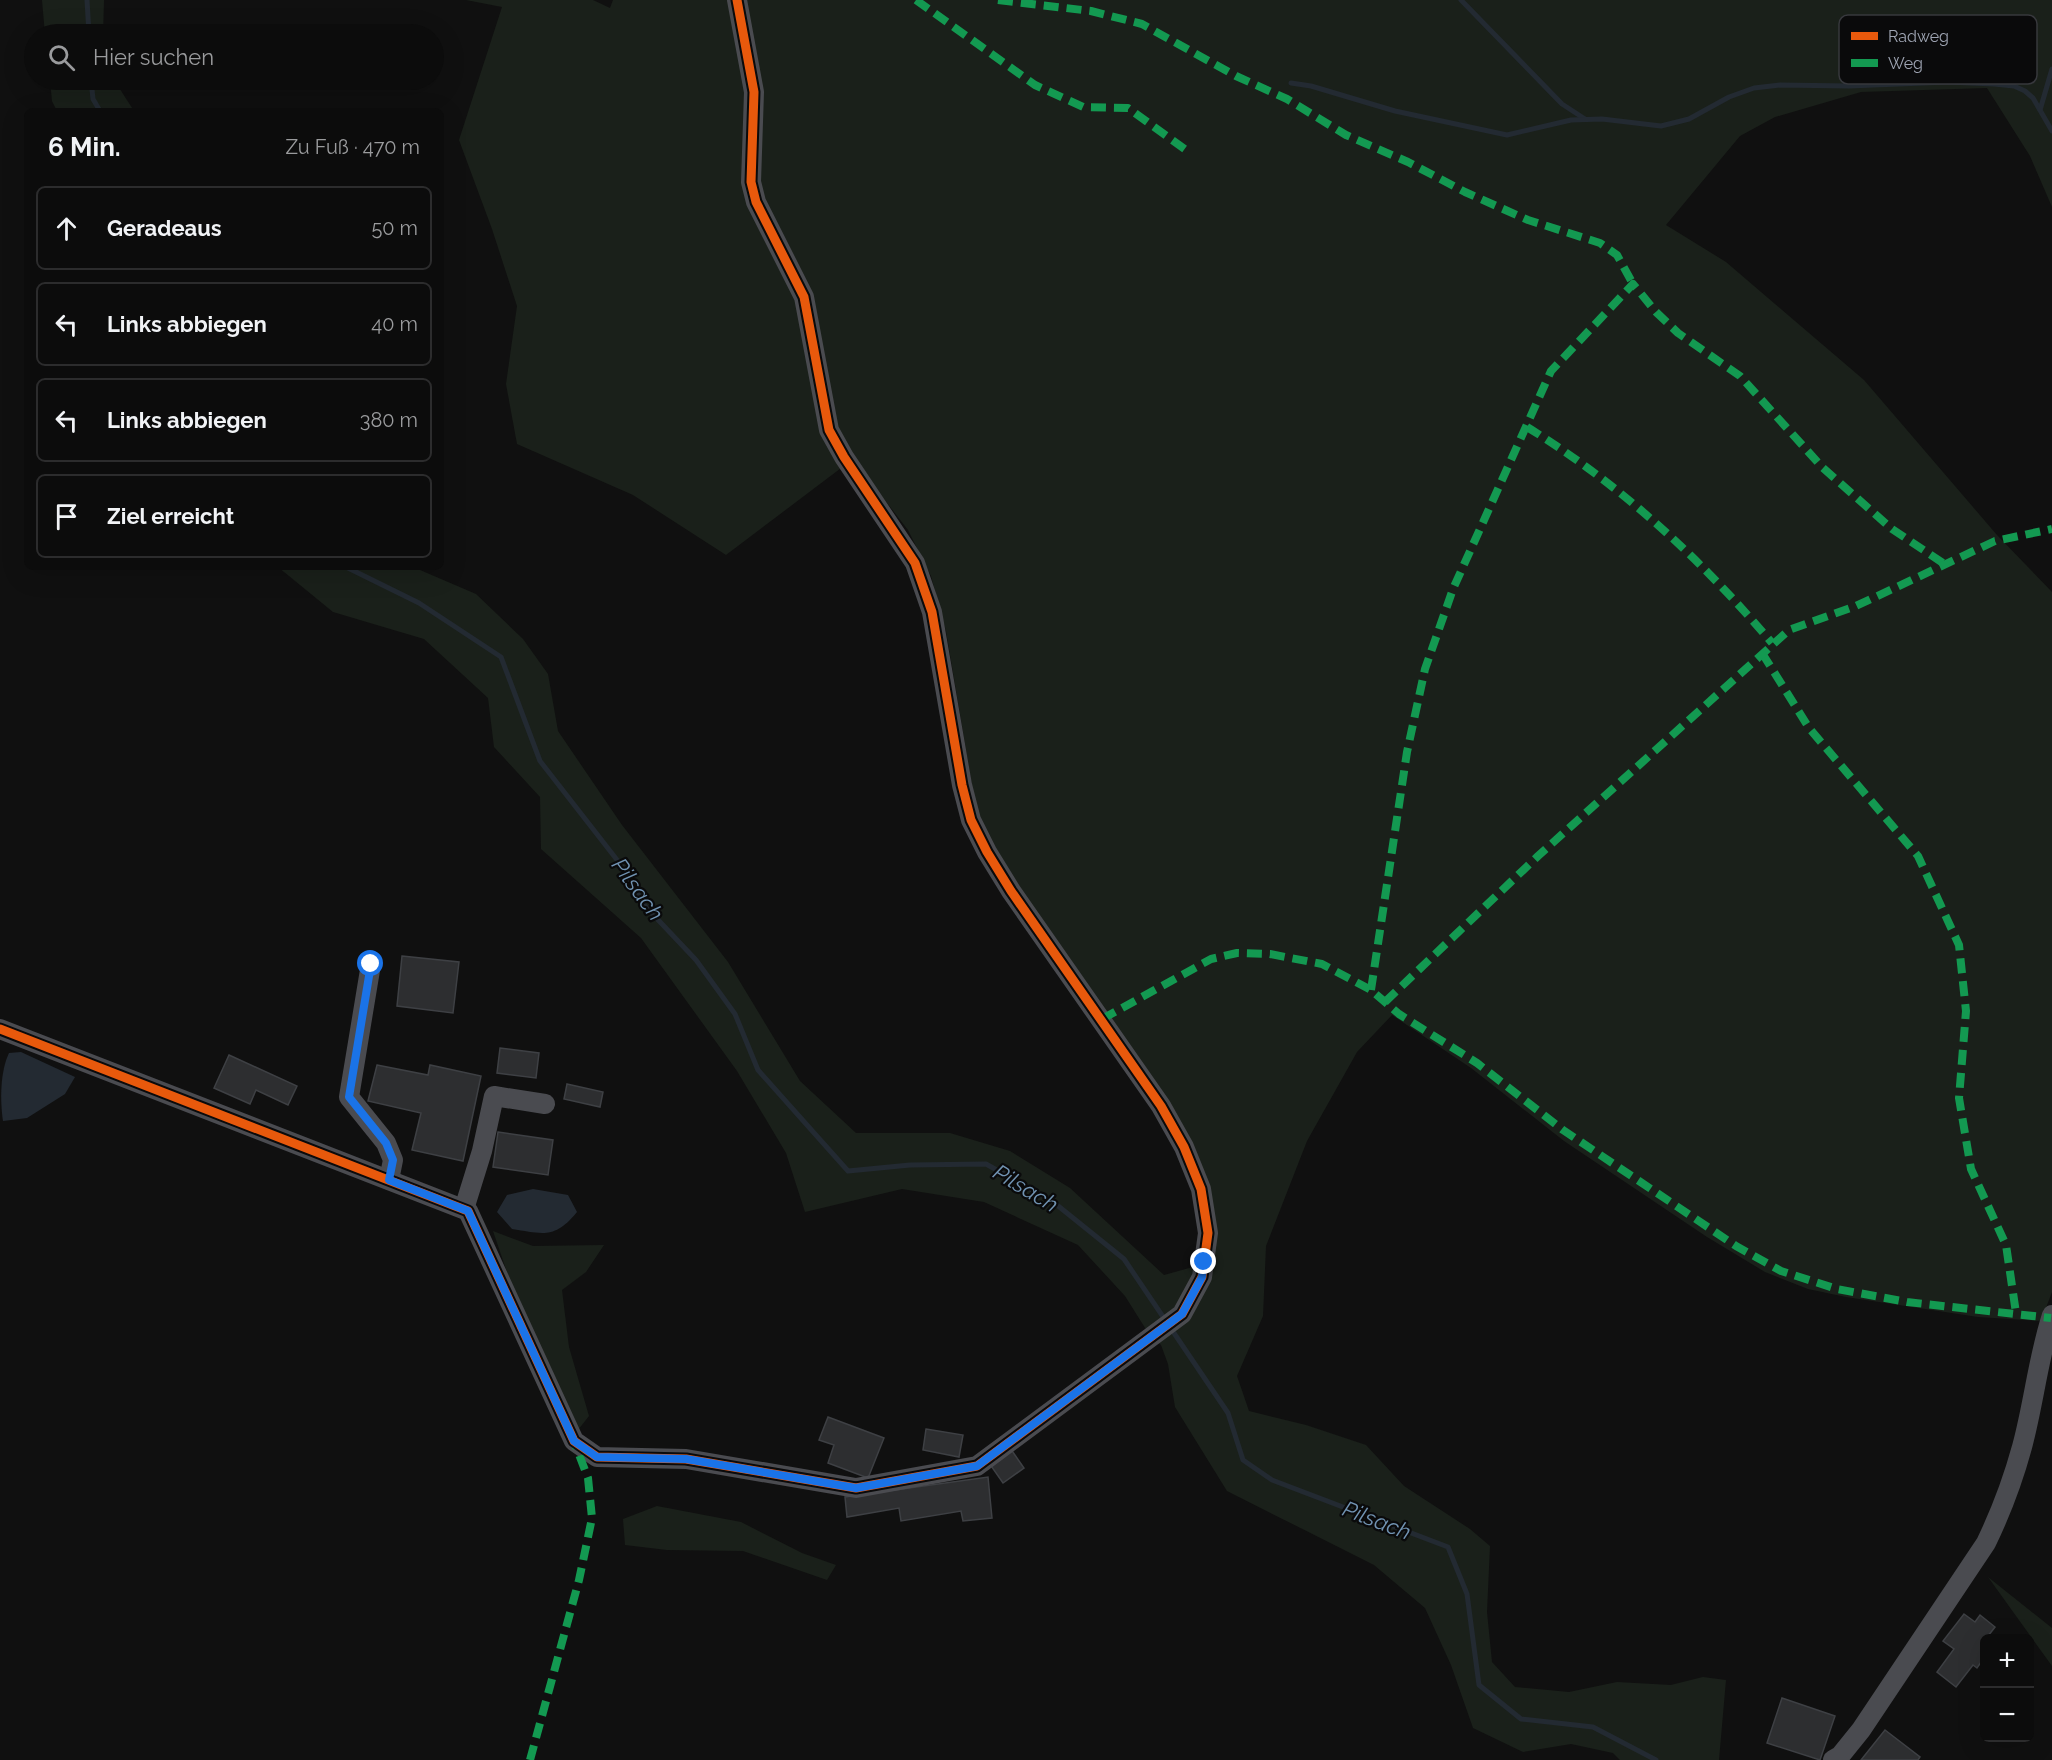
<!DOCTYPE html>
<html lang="de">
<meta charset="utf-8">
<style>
body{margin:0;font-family:Raleway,sans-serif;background:#1a1a1a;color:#f1f3f6}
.controls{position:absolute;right:18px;bottom:18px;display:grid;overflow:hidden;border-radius:9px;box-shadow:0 6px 24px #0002}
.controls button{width:54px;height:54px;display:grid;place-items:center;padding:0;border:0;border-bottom:2px solid #2c2c2d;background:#0c0c0c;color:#f1f3f6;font:30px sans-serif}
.stop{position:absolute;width:18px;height:18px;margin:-14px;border:4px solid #1a73e8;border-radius:50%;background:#fff}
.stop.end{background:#1a73e8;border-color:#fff;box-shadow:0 2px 6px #0008}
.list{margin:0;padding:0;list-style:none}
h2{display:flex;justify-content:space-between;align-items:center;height:78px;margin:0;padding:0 24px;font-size:26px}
h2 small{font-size:20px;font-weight:400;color:#9a9b9d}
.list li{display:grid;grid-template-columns:39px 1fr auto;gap:18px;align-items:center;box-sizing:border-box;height:84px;margin:0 12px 12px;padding:0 12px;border:2px solid #2c2c2d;border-radius:9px}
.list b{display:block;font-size:22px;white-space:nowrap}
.list em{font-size:20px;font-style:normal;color:#9a9b9d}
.icon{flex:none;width:33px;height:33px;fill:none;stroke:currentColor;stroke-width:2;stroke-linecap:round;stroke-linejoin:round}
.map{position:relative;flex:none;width:2052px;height:1760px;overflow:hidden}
.search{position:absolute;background:#0c0c0c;box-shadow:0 6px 24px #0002;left:24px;top:24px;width:420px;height:66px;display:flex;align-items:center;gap:15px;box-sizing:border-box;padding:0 21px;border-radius:33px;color:#9a9b9d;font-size:22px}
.panel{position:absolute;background:#0c0c0c;box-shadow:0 6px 24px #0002;left:24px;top:108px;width:420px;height:462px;border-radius:9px}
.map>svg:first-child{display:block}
.green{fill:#1a201a}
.water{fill:#232a32}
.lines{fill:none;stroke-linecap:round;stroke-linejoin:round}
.stream{stroke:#232a32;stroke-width:5}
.building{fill:#2d2e30;stroke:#3e4044;stroke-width:1.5}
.minor{stroke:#4a4b50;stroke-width:20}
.quiet{stroke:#139951;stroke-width:8;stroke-dasharray:15 8;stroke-linecap:butt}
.cycleway-casing{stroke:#0a0a0b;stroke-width:13}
.cycleway{stroke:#e8590c;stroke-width:9}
.route{stroke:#1a73e8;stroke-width:8}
.labels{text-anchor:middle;stroke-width:4.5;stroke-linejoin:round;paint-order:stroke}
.water-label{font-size:22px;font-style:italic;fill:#7193b2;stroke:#0a0a0b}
.key{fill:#0a0a0b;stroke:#37383d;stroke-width:1.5}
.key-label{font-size:16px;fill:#9fa5b3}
</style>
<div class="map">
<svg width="2052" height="1760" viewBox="0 0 2052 1760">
<rect width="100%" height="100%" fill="#101010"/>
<g class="green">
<path d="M42,0H104L103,34H45Z"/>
<path d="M466,0H593L610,8L613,0H2052V207L2030,156L1987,88L1861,92L1775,117L1740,136L1666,225L1726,262L1864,380L1997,535L2052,592V1292L2041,1321L1978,1317L1846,1297L1808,1289L1765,1272L1707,1237L1564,1141L1471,1068L1392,1015L1357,1052L1307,1141L1266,1246L1263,1316L1237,1376L1249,1411L1306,1425L1366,1445L1404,1486L1470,1529L1490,1546L1487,1612L1492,1662L1515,1687L1569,1692L1617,1682L1671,1685L1703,1677L1726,1680L1719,1760H1620L1613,1753L1571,1744L1523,1752L1473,1728L1451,1665L1425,1608L1374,1565L1227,1491L1175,1407L1168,1364L1161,1345L1147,1331L1125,1296L1078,1245L984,1202L902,1189L805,1212L786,1153L737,1071L641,938L541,849L540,797L494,747L488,698L424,639L333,612L278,567H413L476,594L523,639L548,674L558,731L622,825L728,962L800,1081L856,1133H950L1010,1151L1070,1188L1164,1275L1211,1262C1216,1237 1218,1218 1210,1193L992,848L977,815L946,631L931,576L908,530L853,459L726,555L633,495L517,444L506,384L517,306L492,229L459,140L502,7Z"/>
<path d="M50,80H114L134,111H57L52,101Z"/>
<path d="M493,1231L533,1246L604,1245L586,1272L562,1290L569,1347L589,1416L578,1430L510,1281Z"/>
<path d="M657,1506L741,1522L802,1553L836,1565L827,1580L743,1551L667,1550L625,1545L623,1519Z"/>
<path d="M1988,1577L2052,1628V1666Z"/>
</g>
<g class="water">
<path d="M21,1052L75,1077L65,1094L27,1118L3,1121C0,1101 0,1072 9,1053Z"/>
<path d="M533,1189L568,1195L577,1212C555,1239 544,1234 512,1229L497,1212L507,1195Z"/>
</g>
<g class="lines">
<g class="stream">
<path d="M87,0L89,34"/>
<path d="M1461,0L1562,104L1585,119"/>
<path d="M91,80L93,99L100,111"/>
<path d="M1291,83L1311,86L1395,111L1507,135L1571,120L1602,119L1661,126L1689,119L1729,97L1754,88L1780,85L1849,86L1948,82L1994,84L2014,86L2025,91L2033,98L2052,131"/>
<path d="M2040,110L2052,69"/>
<path d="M346,567L419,603L501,657L540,761L621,865L645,906L696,960L735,1014L758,1070L848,1171L910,1165L986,1164L1052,1201L1124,1259L1228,1413L1243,1460L1272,1480L1448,1547L1467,1594L1479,1685L1521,1719L1593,1727L1656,1760"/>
</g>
</g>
<g class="building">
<path d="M402,956L459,962L453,1013L397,1006Z"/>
<path d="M500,1048L539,1053L536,1078L497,1073Z"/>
<path d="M229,1055L297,1086L288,1105L256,1090L250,1104L214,1088Z"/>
<path d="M377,1065L428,1075L430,1065L481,1076L463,1161L412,1150L421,1113L368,1101Z"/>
<path d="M567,1084L603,1092L600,1107L564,1099Z"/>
<path d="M498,1132L553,1140L548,1175L493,1167Z"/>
<path d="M828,1417L884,1438L868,1478L828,1463L834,1445L819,1440Z"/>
<path d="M926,1429L963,1435L959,1457L923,1450Z"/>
<path d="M1010,1448L1024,1468L1003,1483L989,1463Z"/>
<path d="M988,1477L992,1518L963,1521L961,1511L901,1521L899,1508L847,1517L845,1497Z"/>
<path d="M1964,1614L1975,1622L1980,1615L1995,1627L1988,1636L1992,1638H1984V1658L1977,1668L1973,1665L1956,1687L1937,1672L1954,1649L1943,1641Z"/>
<path d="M1782,1698L1835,1716L1820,1760L1767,1743Z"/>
<path d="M1885,1730L1920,1757L1918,1760H1861Z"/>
</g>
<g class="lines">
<g class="minor">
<path d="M371,964L349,1097L386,1143L393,1160L389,1180"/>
<path d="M0,1029L468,1211L574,1441L597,1457L686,1459L856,1488L977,1466L1182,1314L1202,1277L1208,1233L1201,1189L1184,1147L1161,1106L1011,891L987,852L971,820L962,785L932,612L915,563L844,457L829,430L804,297L756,202L751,182L754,92L737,0"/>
<path d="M464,1209L482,1151L494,1096L545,1104"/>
<path d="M1833,1760L1840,1756L1861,1730L1986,1543C2001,1512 2013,1480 2022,1447C2034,1403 2038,1358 2052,1315"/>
</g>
<g class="quiet">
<path d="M916,0L1035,85L1083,107L1128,108L1190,153"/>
<path d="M998,0L1091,11L1142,24L1236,76L1287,99L1346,135L1408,162L1465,192L1528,220L1600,243L1617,255L1633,284"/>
<path d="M1527,427C1621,485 1701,559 1772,643"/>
<path d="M1762,653L1809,728L1918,856L1959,945L1966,1011L1959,1098L1971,1169L2006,1245L2016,1313"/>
<path d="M1371,990L1407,752L1425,669L1453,589L1551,371L1633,284L1656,312L1678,333L1740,376L1822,467L1892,529L1943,563"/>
<path d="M1385,1002L1538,856L1789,630L1856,606L1995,541L2052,529"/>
<path d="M1102,1019L1211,959L1237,953L1270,954L1322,964L1371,990L1399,1014L1477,1063L1563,1130L1736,1246L1781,1271L1837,1289L1907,1302L2051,1318"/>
<path d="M530,1760L579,1580L592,1518L588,1478L575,1444"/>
</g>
<defs>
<path id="cycleway" d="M0,1029L468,1211L574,1441L597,1457L686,1459L856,1488L977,1466L1182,1314L1202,1277L1208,1233L1201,1189L1184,1147L1161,1106L1011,891L987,852L971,820L962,785L932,612L915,563L844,457L829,430L804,297L756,202L751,182L754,92L737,0"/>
</defs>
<use href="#cycleway" class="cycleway-casing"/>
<use href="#cycleway" class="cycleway"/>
</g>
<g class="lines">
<path class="route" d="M371,964L349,1097L386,1143L393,1160L389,1180L468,1211L574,1441L597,1457L686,1459L856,1488L977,1466L1182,1314L1202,1277L1204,1262"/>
</g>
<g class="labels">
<g class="water-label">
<text transform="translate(638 889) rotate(54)" y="8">Pilsach</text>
<text transform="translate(1026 1188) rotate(31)" y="8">Pilsach</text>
<text transform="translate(1377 1520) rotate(21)" y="8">Pilsach</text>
</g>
</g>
<rect x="1839" y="15" width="198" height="69" rx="9" class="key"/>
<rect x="1851" y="32" width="27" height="8" fill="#e8590c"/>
<rect x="1851" y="59" width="27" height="8" fill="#139951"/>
<g class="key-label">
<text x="1888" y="42">Radweg</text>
<text x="1888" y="69">Weg</text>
</g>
</svg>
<div class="controls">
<button>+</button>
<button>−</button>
</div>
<div class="stop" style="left:371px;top:964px"></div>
<div class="stop end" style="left:1204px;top:1262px"></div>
<div class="search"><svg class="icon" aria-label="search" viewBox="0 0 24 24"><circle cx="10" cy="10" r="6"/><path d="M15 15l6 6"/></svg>Hier suchen</div>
<section class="panel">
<h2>6 Min.<small>Zu Fuß · 470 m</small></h2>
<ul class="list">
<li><svg class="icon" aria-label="ahead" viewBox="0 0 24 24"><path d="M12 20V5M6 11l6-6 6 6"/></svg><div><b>Geradeaus</b></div><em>50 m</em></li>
<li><svg class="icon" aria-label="left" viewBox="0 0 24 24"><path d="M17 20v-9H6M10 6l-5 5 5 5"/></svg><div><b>Links abbiegen</b></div><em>40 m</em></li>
<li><svg class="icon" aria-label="left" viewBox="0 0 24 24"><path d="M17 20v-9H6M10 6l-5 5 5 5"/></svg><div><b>Links abbiegen</b></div><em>380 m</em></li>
<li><svg class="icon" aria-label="arrive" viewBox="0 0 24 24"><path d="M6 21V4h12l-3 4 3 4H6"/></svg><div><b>Ziel erreicht</b></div></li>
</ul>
</section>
</div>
